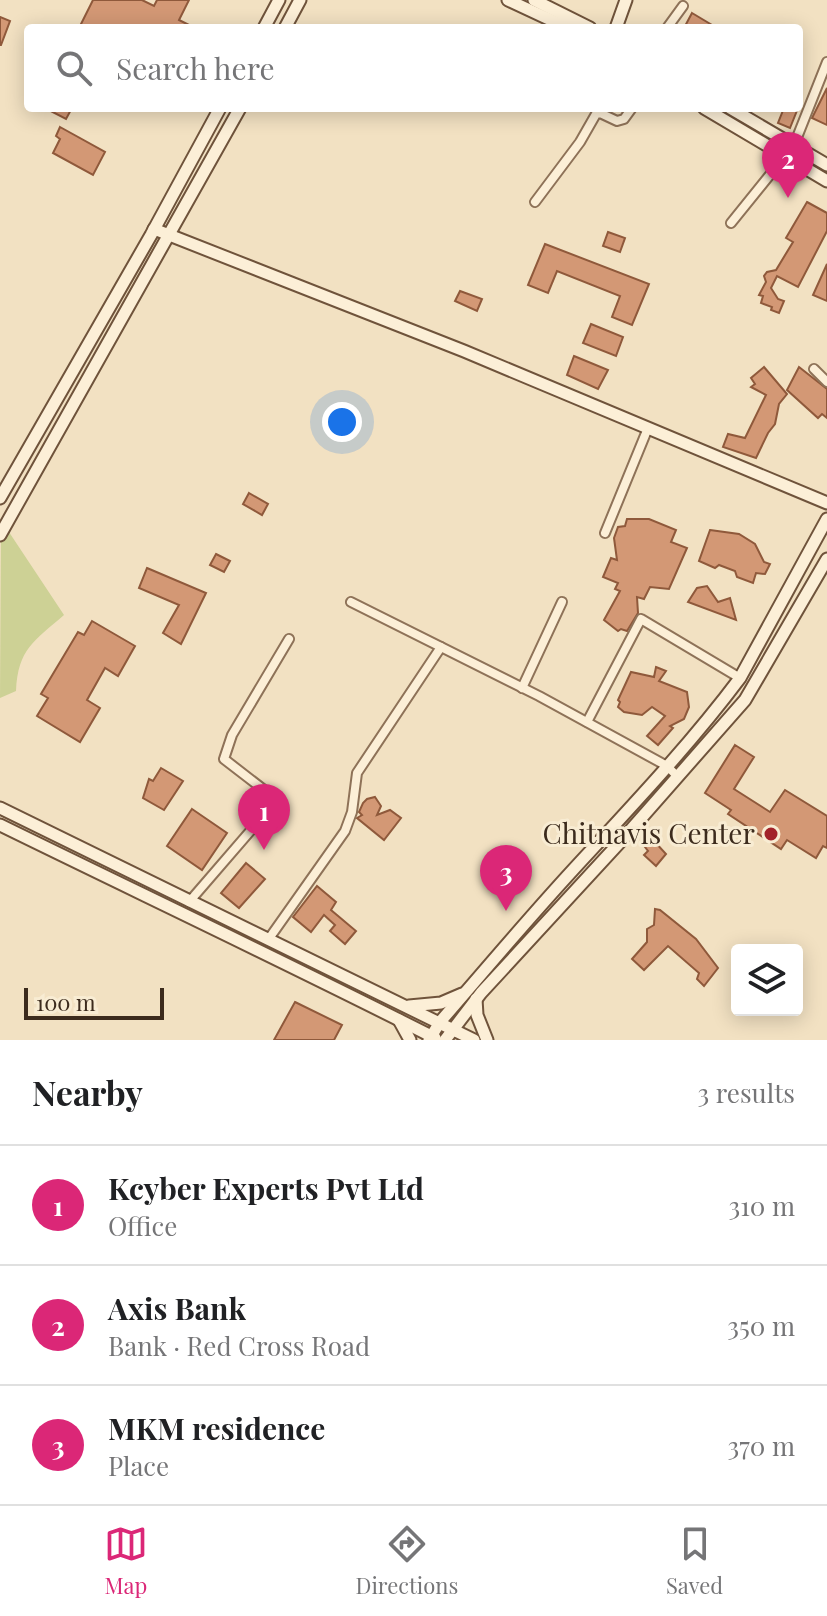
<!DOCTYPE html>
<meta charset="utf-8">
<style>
body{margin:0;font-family:"Playfair Display",serif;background:#f2f2f2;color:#202124}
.controls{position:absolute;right:24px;bottom:24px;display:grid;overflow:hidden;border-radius:8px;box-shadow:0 4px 20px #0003}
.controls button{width:72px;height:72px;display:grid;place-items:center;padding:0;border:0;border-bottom:2px solid #e0e0e0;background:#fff;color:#202124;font:40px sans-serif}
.scale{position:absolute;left:24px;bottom:20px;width:140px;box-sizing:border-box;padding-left:8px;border:4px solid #3c2b1d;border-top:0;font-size:22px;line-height:28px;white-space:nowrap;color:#3c2b1d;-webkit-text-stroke:6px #f8ecd3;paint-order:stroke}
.you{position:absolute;left:342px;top:422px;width:28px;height:28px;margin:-20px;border:6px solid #fff;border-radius:50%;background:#1a73e8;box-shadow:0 0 0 12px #1a73e833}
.badge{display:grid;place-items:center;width:52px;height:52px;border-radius:50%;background:#db2777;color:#fff;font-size:26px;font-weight:700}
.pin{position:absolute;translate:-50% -66px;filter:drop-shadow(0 2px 4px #0008)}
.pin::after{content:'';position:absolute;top:42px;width:28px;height:24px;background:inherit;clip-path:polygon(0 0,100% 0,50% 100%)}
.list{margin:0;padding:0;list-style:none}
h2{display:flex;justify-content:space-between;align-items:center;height:104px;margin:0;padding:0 32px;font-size:34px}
h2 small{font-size:26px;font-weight:400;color:#757577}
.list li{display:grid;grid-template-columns:52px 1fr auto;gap:24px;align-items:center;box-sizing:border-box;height:120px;padding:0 32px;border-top:2px solid #e0e0e0}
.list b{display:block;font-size:30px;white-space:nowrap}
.list p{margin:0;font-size:26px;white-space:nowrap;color:#757577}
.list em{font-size:26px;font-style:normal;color:#757577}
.icon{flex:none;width:44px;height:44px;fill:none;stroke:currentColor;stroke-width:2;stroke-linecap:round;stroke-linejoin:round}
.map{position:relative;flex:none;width:827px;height:1040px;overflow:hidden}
.search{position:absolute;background:#fff;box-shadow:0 4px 20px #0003;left:24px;right:24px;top:24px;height:88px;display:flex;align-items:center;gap:20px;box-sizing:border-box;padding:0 28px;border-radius:8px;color:#757577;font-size:30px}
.sheet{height:464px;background:#fff}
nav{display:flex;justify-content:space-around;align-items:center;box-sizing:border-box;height:112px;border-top:2px solid #e0e0e0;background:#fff;font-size:22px;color:#757577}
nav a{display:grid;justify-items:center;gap:4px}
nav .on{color:#db2777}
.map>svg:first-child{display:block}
.green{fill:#cdd195}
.building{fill:#d39875;stroke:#8f593b;stroke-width:2}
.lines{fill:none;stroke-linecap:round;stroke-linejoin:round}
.street-casing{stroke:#8e7258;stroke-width:12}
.secondary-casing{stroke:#6f533b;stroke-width:15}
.street{stroke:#fcefd7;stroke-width:8}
.secondary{stroke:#fcefd7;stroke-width:11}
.poi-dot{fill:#a22229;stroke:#f8ecd3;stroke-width:3}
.labels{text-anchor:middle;stroke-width:6;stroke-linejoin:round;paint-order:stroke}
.poi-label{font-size:28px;fill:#3c2b1d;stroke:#f8ecd3;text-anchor:end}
</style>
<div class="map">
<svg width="827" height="1040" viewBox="0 0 827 1040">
<rect width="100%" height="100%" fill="#f2e1c2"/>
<path class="green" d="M1,520L64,615C34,641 18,649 16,691L0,698Z"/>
<g class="building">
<path d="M93,0H142L154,6L157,0H189L179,20L195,28H79Z"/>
<path d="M692,13L717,28H684Z"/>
<path d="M0,17L10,21L1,45H0Z"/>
<path d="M827,88V125L812,118Z"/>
<path d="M45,108H72L66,119Z"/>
<path d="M784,108H798L790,128L778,123Z"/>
<path d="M60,127L105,152L93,175L53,153L60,139L56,136Z"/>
<path d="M807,202L827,213V231L798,287L777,276L771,288L778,299L784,301L779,313L771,310L772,307L761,303L763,296L759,295L766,282L764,276L767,272L776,270L793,242L786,238Z"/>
<path d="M608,232L625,238L620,252L603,246Z"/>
<path d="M545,244L649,284L632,325L612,317L620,296L557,271L548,293L528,285Z"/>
<path d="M827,264V301L813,295Z"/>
<path d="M460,291L482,299L477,311L455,301Z"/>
<path d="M591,324L623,337L616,356L583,343Z"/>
<path d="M574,356L608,370L598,389L567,375Z"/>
<path d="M764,367L787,394L779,404L775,424L768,433L756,458L723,447L728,434L745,438L766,395L751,387L755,384L751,378Z"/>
<path d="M799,367L827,389V418L822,414L818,418L787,390Z"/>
<path d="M249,493L268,504L262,515L243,504Z"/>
<path d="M627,519H649L676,530L671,542L687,548L669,589L650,587L644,599L637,597L638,613L627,631L621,629L618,631L604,620L620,591L615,589L618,583L603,577L611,558L617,560L614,538L618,527L625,526Z"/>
<path d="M710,530L739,534L755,544L764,562L770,564L765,574L756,573L753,583L737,577L735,571L719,565L715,568L699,561Z"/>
<path d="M216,554L230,561L224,572L210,565Z"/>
<path d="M147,568L206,593L181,644L163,633L179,605L139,588Z"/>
<path d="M707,586L718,602L730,598L736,620L688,602L697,588Z"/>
<path d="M92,621L135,646L118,676L105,668L87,700L100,708L80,742L37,716L48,698L41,694L78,632L84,635Z"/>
<path d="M656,667L666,671L659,681L687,692L689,707L684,719L670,726L673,728L658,745L647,736L665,716L652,707L642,715L624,712L618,707L620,702L618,700L631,672L654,677Z"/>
<path d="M735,745L754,757L734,789L770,812L785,790L827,816V848L823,846L816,858L787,840L781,849L728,814L731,810L705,793Z"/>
<path d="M161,768L183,781L164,810L143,798L149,779L153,781Z"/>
<path d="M375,797L381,806L377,815L390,810L401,818L384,840L357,818L362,815L359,812L363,803L367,799Z"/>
<path d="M192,809L227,833L202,870L167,846Z"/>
<path d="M654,841L666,854L656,866L644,855L648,851L645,847Z"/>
<path d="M246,863L265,879L239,908L221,893Z"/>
<path d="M317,886L336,902L331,910L356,931L345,944L330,931L335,925L324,915L311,932L293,917Z"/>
<path d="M655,909L660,910L696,939L718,968L704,986L697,979L699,973L668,946L644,970L632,959L647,942V929L654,925Z"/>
<path d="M295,1002L342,1025L334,1040H274Z"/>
</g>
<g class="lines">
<defs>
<g id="street">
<path d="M667,28L683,6"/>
<path d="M535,202L580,142L596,114L600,113L617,121L624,119L632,108"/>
<path d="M731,223L794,145L827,62"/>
<path d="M814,369L827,382"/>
<path d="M605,533L648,428"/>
<path d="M351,602L539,696L667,766L678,777"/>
<path d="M522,688L562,602"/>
<path d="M587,722L641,619L740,678"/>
<path d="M189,902L277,800L224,759L232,735L289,639"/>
<path d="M268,940L345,831L352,812L357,773L441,647"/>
</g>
<g id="secondary">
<path d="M508,0L568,28"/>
<path d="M534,0L590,28"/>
<path d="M264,28L279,0"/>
<path d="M285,28L300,0"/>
<path d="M616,28L626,0"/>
<path d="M704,108L827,181"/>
<path d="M730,108L827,165"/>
<path d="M154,229L464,351L827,503"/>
<path d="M0,498L151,235L220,108"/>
<path d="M0,535L240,108"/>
<path d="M0,808L474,1040"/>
<path d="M0,825C145,896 291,965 435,1038"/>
<path d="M476,999L477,1015L487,1040"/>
<path d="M409,1006L441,1003L462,994"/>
<path d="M399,1020L410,1040"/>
<path d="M429,1040L440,1022C484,971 527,920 572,871C630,808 689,746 740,678L827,519"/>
<path d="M445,1040L481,993L621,841L745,700L827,559"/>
</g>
</defs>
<use href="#street" class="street-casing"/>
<use href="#secondary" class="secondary-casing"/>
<use href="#street" class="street"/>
<use href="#secondary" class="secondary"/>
</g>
<circle class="poi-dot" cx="771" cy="834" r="8"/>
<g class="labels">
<g class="poi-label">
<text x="755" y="844">Chitnavis Center</text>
</g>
</g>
</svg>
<div class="controls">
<button><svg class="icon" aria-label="layers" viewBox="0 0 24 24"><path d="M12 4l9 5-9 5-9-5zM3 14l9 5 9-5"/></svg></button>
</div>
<div class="scale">100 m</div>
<div class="you"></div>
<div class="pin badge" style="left:264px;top:850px">1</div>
<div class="pin badge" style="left:788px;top:198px">2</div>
<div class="pin badge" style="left:506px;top:911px">3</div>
<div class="search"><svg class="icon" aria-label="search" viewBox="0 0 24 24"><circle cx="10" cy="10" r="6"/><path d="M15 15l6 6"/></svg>Search here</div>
</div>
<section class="sheet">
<h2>Nearby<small>3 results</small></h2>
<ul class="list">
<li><span class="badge">1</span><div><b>Kcyber Experts Pvt Ltd</b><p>Office</p></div><em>310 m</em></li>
<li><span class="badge">2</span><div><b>Axis Bank</b><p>Bank · Red Cross Road</p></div><em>350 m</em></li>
<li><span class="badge">3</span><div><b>MKM residence</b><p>Place</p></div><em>370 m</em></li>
</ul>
</section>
<nav>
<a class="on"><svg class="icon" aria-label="map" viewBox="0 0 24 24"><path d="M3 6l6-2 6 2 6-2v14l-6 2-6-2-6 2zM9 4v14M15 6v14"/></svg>Map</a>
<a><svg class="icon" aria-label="directions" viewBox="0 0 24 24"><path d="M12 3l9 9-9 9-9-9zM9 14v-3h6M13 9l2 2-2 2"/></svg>Directions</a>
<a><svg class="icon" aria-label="saved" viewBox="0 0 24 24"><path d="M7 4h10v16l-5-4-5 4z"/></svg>Saved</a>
</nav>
